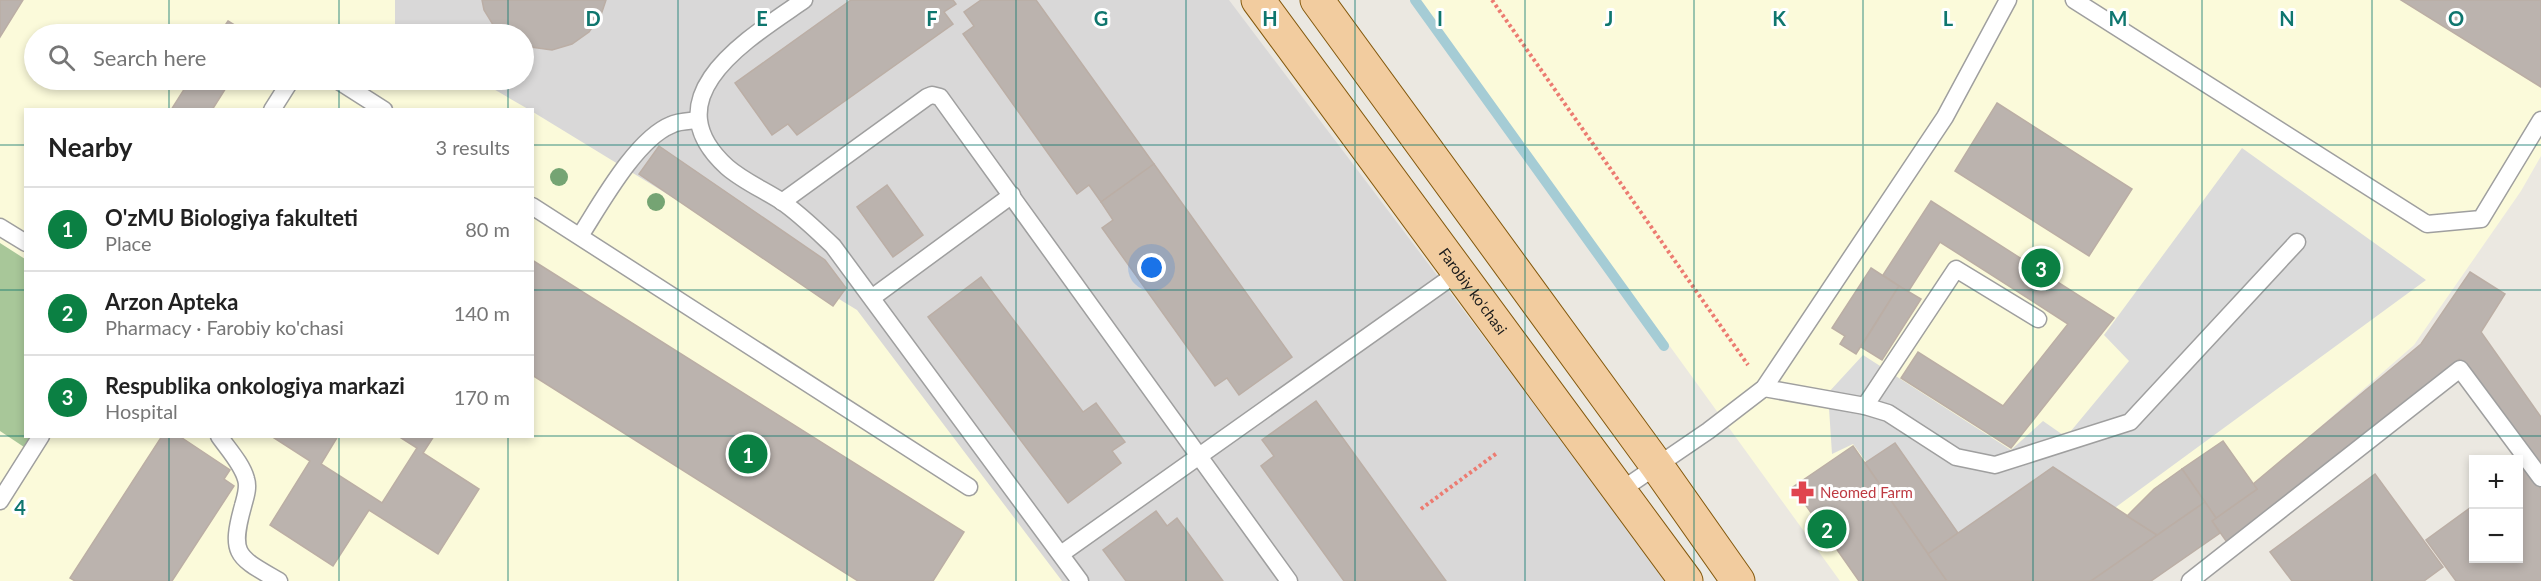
<!DOCTYPE html>
<meta charset="utf-8">
<style>
body{margin:0;font-family:Lato,sans-serif;background:#f6f6f6;color:#222}
.controls{position:absolute;right:18px;bottom:18px;display:grid;overflow:hidden;border-radius:0px;box-shadow:0 3px 9px #0003}
.controls button{width:54px;height:54px;display:grid;place-items:center;padding:0;border:0;border-bottom:2px solid #e0e0e0;background:#fff;color:#222;font:30px sans-serif}
.you{position:absolute;left:1152px;top:268px;width:21px;height:21px;margin:-15px;border:4px solid #fff;border-radius:50%;background:#1a73e8;box-shadow:0 0 0 9px #1a73e833}
.badge{display:grid;place-items:center;width:39px;height:39px;border-radius:50%;background:#0b8043;color:#fff;font-size:20px;font-weight:700}
.pin{position:absolute;translate:-50% -50%;border:3px solid #fff;box-shadow:0 2px 6px #0006}
.list{margin:0;padding:0;list-style:none}
h2{display:flex;justify-content:space-between;align-items:center;height:78px;margin:0;padding:0 24px;font-size:26px}
h2 small{font-size:20px;font-weight:400;color:#767676}
.list li{display:grid;grid-template-columns:39px 1fr auto;gap:18px;align-items:center;box-sizing:border-box;height:84px;padding:0 24px;border-top:2px solid #e0e0e0}
.list b{display:block;font-size:22px;white-space:nowrap}
.list p{margin:0;font-size:20px;white-space:nowrap;color:#767676}
.list em{font-size:20px;font-style:normal;color:#767676}
.icon{flex:none;width:33px;height:33px;fill:none;stroke:currentColor;stroke-width:2;stroke-linecap:round;stroke-linejoin:round}
.map{position:relative;flex:none;width:2541px;height:581px;overflow:hidden}
.search{position:absolute;background:#fff;box-shadow:0 3px 9px #0003;left:24px;top:24px;width:510px;height:66px;display:flex;align-items:center;gap:15px;box-sizing:border-box;padding:0 21px;border-radius:33px;color:#767676;font-size:22px}
.panel{position:absolute;background:#fff;box-shadow:0 3px 9px #0003;left:24px;top:108px;width:510px;height:330px;border-radius:0px}
.map>svg:first-child{display:block}
.residential{fill:#d9d8d8;fill-rule:evenodd}
.education{fill:#fbfada}
.forest{fill:#a8c799}
.parking{fill:#dbdbdb}
.lines{fill:none;stroke-linecap:round;stroke-linejoin:round}
.stream{stroke:#a5ccd5;stroke-width:10}
.building{fill:#bbb3ae;stroke:#bbaea5;stroke-width:1.5}
.service-casing{stroke:#9f9f9f;stroke-width:19}
.primary-casing{stroke:#84590d;stroke-width:35}
.path{stroke:#ec7b71;stroke-width:4;stroke-dasharray:3 3;stroke-linecap:butt}
.service{stroke:#fff;stroke-width:16}
.primary{stroke:#f2cc9f;stroke-width:33}
.tree{fill:#75a473}
.grid{fill:none;stroke:#0f766e;stroke-width:1.5;stroke-opacity:0.55}
.labels{text-anchor:middle;stroke-width:6;stroke-linejoin:round;paint-order:stroke}
.street-label{font-size:15px;fill:#1b1b1b;stroke:#fff}
.health-label{font-size:15px;fill:#be3a42;stroke:#fff;text-anchor:start}
.grid-label{font-size:20px;text-anchor:middle;font-weight:bold;fill:#0f766e;stroke:#fff;stroke-width:6;stroke-linejoin:round;paint-order:stroke}
</style>
<div class="map">
<svg width="2541" height="581" viewBox="0 0 2541 581">
<rect width="100%" height="100%" fill="#ebe8e1"/>
<path class="residential" d="M0,0H1229L1668,581H0ZM34,34H524V80H34ZM26,110H532V436H26Z"/>
<g class="education">
<path d="M0,0H395V28L405,34H34V80H478L528,109L26,110V436H532L533,112L857,310L1062,581H0Z"/>
<path d="M1419,0H2541V156L2521,191L2414,345L2217,517L2206,501L2086,581H1840Z"/>
</g>
<path class="forest" d="M0,243L25,259L26,436L34,437L27,449L0,431Z"/>
<path class="parking" d="M2242,148L2426,280L2015,581H1953L1853,444L1832,454L1828,393L1863,355L2011,450L2043,421L2066,437L2129,361L2104,335Z"/>
<g class="lines">
<path class="stream" d="M1415,0L1664,346"/>
</g>
<g class="building">
<path d="M0,0H23L0,37Z"/>
<path d="M482,0H606L601,15L589,32L572,44L552,50L524,46V34H503L495,28L484,10Z"/>
<path d="M851,0H953L956,4L944,12L953,24L797,135L788,124L772,135L735,83Z"/>
<path d="M981,0H1036L1154,164L1101,202L1089,185L1077,194L963,34L974,26L964,12Z"/>
<path d="M2401,0H2541V87Z"/>
<path d="M228,21L249,34H219Z"/>
<path d="M190,80H231L212,110H171Z"/>
<path d="M1997,103L2132,189L2089,256L1955,171Z"/>
<path d="M659,146L825,260L846,288L833,306L639,174Z"/>
<path d="M1154,164L1292,357L1239,395L1227,378L1215,386L1102,228L1113,220L1101,202Z"/>
<path d="M887,185L923,235L893,257L857,207Z"/>
<path d="M1931,201L2114,318L2011,448L1901,378L1918,352L2003,406L2068,324L1940,242L1908,292L1883,275Z"/>
<path d="M532,260L964,532L933,581H858L532,375Z"/>
<path d="M1871,268L1899,286L1856,354L1840,344L1845,336L1832,328Z"/>
<path d="M2470,272L2505,294L2481,332L2541,417V474L2459,359L2231,548L2212,521L2257,489L2253,484L2421,344Z"/>
<path d="M981,277L1083,412L1096,403L1125,442L1112,451L1121,463L1068,503L928,317Z"/>
<path d="M1899,286L1921,299L1882,360L1861,347Z"/>
<path d="M1316,401L1446,581H1344L1261,466L1274,456L1262,440Z"/>
<path d="M162,436H179L230,470L224,479L234,486L172,581H75L70,578Z"/>
<path d="M271,436H338L321,464L382,503L417,448L398,436H434L423,453L479,489L438,554L369,510L333,566L270,525L310,461Z"/>
<path d="M2223,441L2257,489L2216,518L2182,469Z"/>
<path d="M1895,443L1958,533L1928,554L1865,463Z"/>
<path d="M1853,446L1928,554L1947,581H1859L1793,487Z"/>
<path d="M2053,467L2157,535L2091,581H1947L1928,554Z"/>
<path d="M2526,468L2541,489V581H2456L2426,540L2474,505V558H2518V473Z"/>
<path d="M2182,469L2205,502L2157,535L2127,516L2154,489Z"/>
<path d="M2375,474L2443,567L2424,581H2292L2270,552Z"/>
<path d="M2205,502L2216,518L2212,521L2220,533L2151,581H2091Z"/>
<path d="M1156,511L1167,526L1177,518L1223,581H1126L1103,550Z"/>
</g>
<g class="lines">
<defs>
<g id="service">
<path d="M804,0C751,37 649,96 727,167C743,181 764,190 781,201C800,214 816,230 833,246L1080,581"/>
<path d="M2074,0L2427,224L2481,219L2541,120"/>
<path d="M337,80L384,110"/>
<path d="M272,110L291,80"/>
<path d="M782,202L927,97L932,95L940,97L1289,581"/>
<path d="M532,206L969,487"/>
<path d="M0,227L26,243"/>
<path d="M580,236C600,205 636,139 671,125C678,121 690,121 698,120"/>
<path d="M873,297L1012,195"/>
<path d="M1764,388L1865,406L1888,413L1956,457L1995,465L2130,422L2297,242"/>
<path d="M1865,406L1956,269L2038,319"/>
<path d="M219,436C228,449 242,464 246,479C249,488 245,498 243,506C229,556 238,557 279,581"/>
<path d="M1620,491L1708,431L1764,388L1945,117L2008,0"/>
<path d="M0,501L41,436"/>
<path d="M1061,554L1460,271"/>
<path d="M2190,581L2460,369L2541,478"/>
</g>
<g id="primary">
<path id="s1" d="M1258,0L1686,581"/>
<path d="M1317,0L1657,466L1738,581"/>
</g>
</defs>
<use href="#service" class="service-casing"/>
<use href="#primary" class="primary-casing"/>
<g class="path">
<path d="M1492,0L1748,365"/>
<path d="M1421,509L1497,453"/>
</g>
<use href="#service" class="service"/>
<use href="#primary" class="primary"/>
</g>
<g class="tree">
<circle cx="559" cy="177" r="9"/>
<circle cx="656" cy="202" r="9"/>
</g>
<path class="grid" d="M169,0V34M339,0V34M508,0V34M678,0V581M847,0V581M1016,0V581M1186,0V581M1355,0V581M1525,0V581M1694,0V581M1863,0V581M2033,0V581M2202,0V581M2372,0V581M169,80V110M339,80V110M508,80V110M0,145H26M532,145H2541M0,290H26M532,290H2541M0,436H26M169,436V581M339,436V581M508,436V581M532,436H2541"/>
<defs>
<symbol id="pharmacy-bare" viewBox="-9 -9 18 18"><path d="M-2-6h4v4h4v4h-4v4h-4v-4h-4v-4h4Z" fill="#e0444e" stroke="#fff" stroke-width="2.5" paint-order="stroke"/></symbol>
</defs>
<g fill-rule="evenodd">
<use href="#pharmacy-bare" x="1786" y="476" width="33" height="33"/>
</g>
<g class="labels">
<g class="street-label">
<text dy="5" stroke="none"><textPath href="#s1" startOffset="362">Farobiy ko'chasi</textPath></text>
</g>
<g class="health-label">
<text x="1820" y="498">Neomed Farm</text>
</g>
</g>
<g class="grid-label">
<text x="593" y="26">D</text>
<text x="762" y="26">E</text>
<text x="932" y="26">F</text>
<text x="1101" y="26">G</text>
<text x="1270" y="26">H</text>
<text x="1440" y="26">I</text>
<text x="1609" y="26">J</text>
<text x="1779" y="26">K</text>
<text x="1948" y="26">L</text>
<text x="2118" y="26">M</text>
<text x="2287" y="26">N</text>
<text x="2456" y="26">O</text>
<text x="20" y="515">4</text>
</g>
</svg>
<div class="controls">
<button>+</button>
<button>−</button>
</div>
<div class="you"></div>
<div class="pin badge" style="left:748px;top:454px">1</div>
<div class="pin badge" style="left:1827px;top:529px">2</div>
<div class="pin badge" style="left:2041px;top:268px">3</div>
<div class="search"><svg class="icon" aria-label="search" viewBox="0 0 24 24"><circle cx="10" cy="10" r="6"/><path d="M15 15l6 6"/></svg>Search here</div>
<section class="panel">
<h2>Nearby<small>3 results</small></h2>
<ul class="list">
<li><span class="badge">1</span><div><b>O'zMU Biologiya fakulteti</b><p>Place</p></div><em>80 m</em></li>
<li><span class="badge">2</span><div><b>Arzon Apteka</b><p>Pharmacy · Farobiy ko'chasi</p></div><em>140 m</em></li>
<li><span class="badge">3</span><div><b>Respublika onkologiya markazi</b><p>Hospital</p></div><em>170 m</em></li>
</ul>
</section>
</div>
